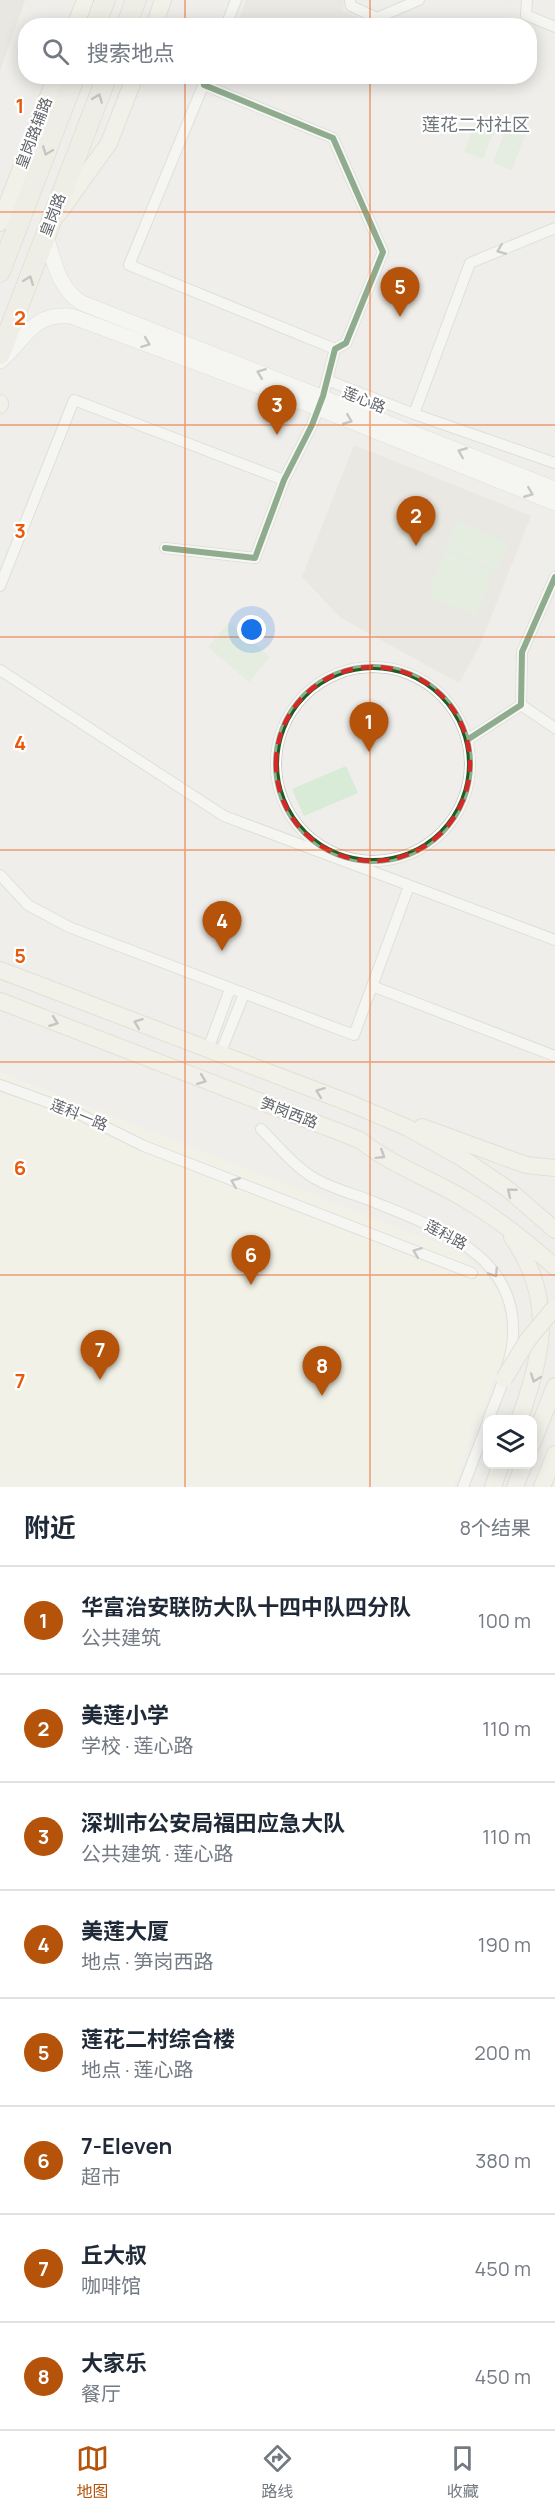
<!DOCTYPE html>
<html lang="zh">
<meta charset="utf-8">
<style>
body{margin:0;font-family:Manrope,"Noto Sans SC",sans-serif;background:#f6f6f7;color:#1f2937}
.controls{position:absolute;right:18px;bottom:18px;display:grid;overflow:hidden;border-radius:12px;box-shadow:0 3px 15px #0003}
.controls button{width:54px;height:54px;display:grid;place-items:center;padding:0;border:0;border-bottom:2px solid #e0e1e3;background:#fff;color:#1f2937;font:30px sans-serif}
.you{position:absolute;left:252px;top:630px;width:21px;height:21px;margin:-15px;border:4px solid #fff;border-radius:50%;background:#1a73e8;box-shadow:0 0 0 9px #1a73e833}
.badge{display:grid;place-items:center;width:39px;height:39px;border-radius:50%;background:#b45309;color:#fff;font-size:20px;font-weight:700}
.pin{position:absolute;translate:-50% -50px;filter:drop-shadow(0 2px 3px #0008)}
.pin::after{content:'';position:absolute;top:32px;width:21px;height:18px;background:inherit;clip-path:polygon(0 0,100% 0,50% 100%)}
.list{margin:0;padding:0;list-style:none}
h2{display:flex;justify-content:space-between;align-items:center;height:78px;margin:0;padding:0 24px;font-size:26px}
h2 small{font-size:20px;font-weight:400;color:#747a83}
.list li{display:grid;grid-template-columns:39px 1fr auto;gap:18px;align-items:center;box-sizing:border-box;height:108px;padding:0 24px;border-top:2px solid #e0e1e3}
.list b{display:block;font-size:22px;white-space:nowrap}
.list p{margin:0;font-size:20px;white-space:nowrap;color:#747a83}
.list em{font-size:20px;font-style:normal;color:#747a83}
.icon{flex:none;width:33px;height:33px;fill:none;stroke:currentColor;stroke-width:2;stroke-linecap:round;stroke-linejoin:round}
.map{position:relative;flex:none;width:555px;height:1487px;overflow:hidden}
.search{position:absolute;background:#fff;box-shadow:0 3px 15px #0003;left:18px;right:18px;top:18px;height:66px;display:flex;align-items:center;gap:15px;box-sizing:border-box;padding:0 21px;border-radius:24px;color:#747a83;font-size:22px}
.sheet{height:942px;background:#fff}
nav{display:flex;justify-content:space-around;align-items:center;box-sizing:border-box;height:84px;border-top:2px solid #e0e1e3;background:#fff;font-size:16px;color:#747a83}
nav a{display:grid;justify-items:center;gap:3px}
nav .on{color:#b45309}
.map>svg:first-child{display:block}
.commercial{fill:#f7f3e4}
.industrial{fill:#dfddda}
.education{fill:#e2e0da}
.green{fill:#d8ebd6}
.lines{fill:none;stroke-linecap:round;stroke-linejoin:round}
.street-casing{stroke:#cbcccc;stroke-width:12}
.secondary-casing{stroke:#cacacb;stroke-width:16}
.primary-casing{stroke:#d7ceb8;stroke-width:18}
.highway-casing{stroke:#c8b996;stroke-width:21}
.street{stroke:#fdfcfc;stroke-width:10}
.secondary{stroke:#fdfcfc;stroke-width:15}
.primary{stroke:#f4f2e9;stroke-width:16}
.highway{stroke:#f0ede3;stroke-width:20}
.primary-bridge-casing{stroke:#d7ceb8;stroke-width:18;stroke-linecap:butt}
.primary-bridge{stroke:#f4f2e9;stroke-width:16}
.cycleway-casing{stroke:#fff;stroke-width:10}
.cycleway{stroke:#1b5e20;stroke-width:6}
.oneway{stroke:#929393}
.oneway2{stroke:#96999c}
.oneway3{stroke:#939595}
.marked{fill:none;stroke:#d62828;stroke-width:4.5;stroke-dasharray:12 8;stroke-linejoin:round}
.grid{fill:none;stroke:#e8590c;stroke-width:1.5;stroke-opacity:0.55}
.labels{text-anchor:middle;stroke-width:4.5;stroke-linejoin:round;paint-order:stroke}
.street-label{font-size:15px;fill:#5f6368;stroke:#fff}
.quarter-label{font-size:18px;fill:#70757a;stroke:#fff}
.grid-label{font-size:20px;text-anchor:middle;font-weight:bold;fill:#e8590c;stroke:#fff;stroke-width:4.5;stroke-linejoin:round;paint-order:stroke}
</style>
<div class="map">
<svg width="555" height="1487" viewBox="0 0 555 1487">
<rect width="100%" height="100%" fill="#efeeea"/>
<path class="commercial" d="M0,1072L457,1251L483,1272L500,1295L506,1318L507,1344L453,1487H0Z"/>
<path class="industrial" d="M0,0H25L0,71Z"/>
<g class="education">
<path d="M246,0H344L343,11L368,23L367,26L237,25Z"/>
<path d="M354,445L531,516L479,647L459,683L341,618L302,577Z"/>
</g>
<g class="green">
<path d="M479,114L498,121L483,159L464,152Z"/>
<path d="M507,125L526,132L512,170L493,163Z"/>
<path d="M457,521L509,543L497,570L446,549Z"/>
<path d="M445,552L494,571L476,616L427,596Z"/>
<path d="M229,622L270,657L249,682L208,647Z"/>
<path d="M346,766L358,793L304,816L292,789Z"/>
</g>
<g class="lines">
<defs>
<g id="street">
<path d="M350,0L351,6L377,18L419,0"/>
<path d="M527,0L526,15L555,27"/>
<path d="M226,26L236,0"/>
<path d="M207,76L129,265L335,349"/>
<path d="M327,380L414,414L555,463"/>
<path d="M414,414L470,263L555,228"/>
<path d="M165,548L255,558L284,480L312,425L323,396L335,349L346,343L383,252L333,138L204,85"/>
<path d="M0,586L74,400L284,480"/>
<circle cx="373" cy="764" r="97"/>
<path d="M0,670L224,816L555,940"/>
<path d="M521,705L555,728"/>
<path d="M467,740L521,705L522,652L555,577"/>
<path d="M0,875L28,905L69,927L354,1035L409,886"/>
<path d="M372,986L555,1056"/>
<path d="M208,1049L230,989"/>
<path d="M220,1054L244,994"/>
<path d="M0,1085L75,1112L144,1146L472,1273"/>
<path d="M261,1129C277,1145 294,1166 314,1178C332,1189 355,1194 374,1202C439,1229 524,1256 512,1346C508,1371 498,1395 488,1420"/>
<path d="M463,1487L488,1422"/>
</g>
<g id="secondary">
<path d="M46,236C54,261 58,288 82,303L555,489"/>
<path d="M0,361C26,339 31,313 71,316L318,408L555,503"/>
</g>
<g id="primary">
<path d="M75,26L85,0"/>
<path d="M154,26L163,0"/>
<path d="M58,214L109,143L135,76"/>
<path d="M0,223L56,76"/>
<path d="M0,403V405"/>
<path d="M0,970L352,1104L408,1128L462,1158L509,1190L555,1230"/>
<path d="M0,1001L360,1140C391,1165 429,1178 463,1198C497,1218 526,1241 555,1267"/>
<path d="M422,1127L526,1165L555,1168"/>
<path d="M512,1237C555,1298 544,1353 519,1420"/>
<path d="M532,1444L555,1386"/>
<path d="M493,1487L501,1464"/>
<path d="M515,1487L524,1464"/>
<path d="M542,1487L555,1454"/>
</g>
<g id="highway">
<path d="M95,26L105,0"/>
<path d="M126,26L136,0"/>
<path d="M0,272L75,76"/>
<path d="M0,354L107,76"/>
</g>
</defs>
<use href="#street" class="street-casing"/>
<use href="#secondary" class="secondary-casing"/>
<use href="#primary" class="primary-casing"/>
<use href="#highway" class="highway-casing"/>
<use href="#street" class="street"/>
<use href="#secondary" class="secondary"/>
<use href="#primary" class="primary"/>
<use href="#highway" class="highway"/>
<defs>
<path id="primary-bridge" d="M504,1379L527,1341L555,1307"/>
</defs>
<use href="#primary-bridge" class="primary-bridge-casing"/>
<use href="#primary-bridge" class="primary-bridge"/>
<defs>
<g id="cycleway">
<path d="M165,548L255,558L284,480L312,425L323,396L335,349L346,343L383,252L333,138L204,85"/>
<circle cx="373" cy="764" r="97"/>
<path d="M467,740L521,705L522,652L555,577"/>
</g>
</defs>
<use href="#cycleway" class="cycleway-casing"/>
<use href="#cycleway" class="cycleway"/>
</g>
<defs><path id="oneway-chevron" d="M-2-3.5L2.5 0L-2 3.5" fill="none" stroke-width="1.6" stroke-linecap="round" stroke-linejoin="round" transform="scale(1.5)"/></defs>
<g class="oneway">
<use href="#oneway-chevron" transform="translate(98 98) rotate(-69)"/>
<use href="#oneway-chevron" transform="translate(47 151) rotate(111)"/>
<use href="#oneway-chevron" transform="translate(29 280) rotate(-69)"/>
</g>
<g class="oneway2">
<use href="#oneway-chevron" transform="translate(501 250) rotate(158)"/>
<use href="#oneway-chevron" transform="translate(146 343) rotate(21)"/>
<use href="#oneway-chevron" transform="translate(261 373) rotate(-159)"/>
<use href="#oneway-chevron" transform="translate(348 420) rotate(22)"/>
<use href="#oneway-chevron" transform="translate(462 452) rotate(-158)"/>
<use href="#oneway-chevron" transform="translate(529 493) rotate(22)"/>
<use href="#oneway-chevron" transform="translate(235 1182) rotate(-158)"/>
<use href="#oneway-chevron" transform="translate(417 1252) rotate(-159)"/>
<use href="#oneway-chevron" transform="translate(494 1273) rotate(57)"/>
</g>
<g class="oneway3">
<use href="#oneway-chevron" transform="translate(54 1022) rotate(21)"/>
<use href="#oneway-chevron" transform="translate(138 1023) rotate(-159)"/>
<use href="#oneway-chevron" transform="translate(202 1080) rotate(21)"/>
<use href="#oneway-chevron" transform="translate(320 1092) rotate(-159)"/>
<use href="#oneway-chevron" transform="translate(381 1155) rotate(32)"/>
<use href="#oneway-chevron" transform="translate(511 1192) rotate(-141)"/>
<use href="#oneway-chevron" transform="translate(535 1378) rotate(110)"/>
</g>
<path d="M0 0H555V1487H0ZM276 764a97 97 0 1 1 194 0a97 97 0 1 1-194 0Z" fill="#efeeea" fill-opacity=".55" fill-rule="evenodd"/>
<path class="marked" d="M276 764a97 97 0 1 1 194 0a97 97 0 1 1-194 0Z"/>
<path class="grid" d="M185,0V26M370,0V26M185,76V1487M370,76V1487M0,212H555M0,425H555M0,637H555M0,850H555M0,1062H555M0,1275H555"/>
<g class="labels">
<g class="street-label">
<text transform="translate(34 133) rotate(-69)" y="5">皇岗路辅路</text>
<text transform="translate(53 215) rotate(-69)" y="5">皇岗路</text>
<text transform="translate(364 400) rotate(22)" y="5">莲心路</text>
<text transform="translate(289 1113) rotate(21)" y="5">笋岗西路</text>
<text transform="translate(79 1115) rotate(22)" y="5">莲科一路</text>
<text transform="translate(446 1235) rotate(28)" y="5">莲科路</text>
</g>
<g class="quarter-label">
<text x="476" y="131">莲花二村社区</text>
</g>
</g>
<g class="grid-label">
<text x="20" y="113">1</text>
<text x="20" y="325">2</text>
<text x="20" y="538">3</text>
<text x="20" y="750">4</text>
<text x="20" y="963">5</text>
<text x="20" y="1175">6</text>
<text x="20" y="1388">7</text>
</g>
</svg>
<div class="controls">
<button><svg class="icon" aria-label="layers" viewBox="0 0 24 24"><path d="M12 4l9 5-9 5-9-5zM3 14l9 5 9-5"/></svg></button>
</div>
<div class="you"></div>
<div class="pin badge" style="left:369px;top:752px">1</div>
<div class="pin badge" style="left:416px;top:546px">2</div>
<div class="pin badge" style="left:277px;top:435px">3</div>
<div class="pin badge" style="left:222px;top:951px">4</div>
<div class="pin badge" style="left:400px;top:317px">5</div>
<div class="pin badge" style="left:251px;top:1285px">6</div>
<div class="pin badge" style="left:100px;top:1380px">7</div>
<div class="pin badge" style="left:322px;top:1396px">8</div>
<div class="search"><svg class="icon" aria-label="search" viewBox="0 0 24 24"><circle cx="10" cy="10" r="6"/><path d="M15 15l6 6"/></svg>搜索地点</div>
</div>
<section class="sheet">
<h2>附近<small>8个结果</small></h2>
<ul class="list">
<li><span class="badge">1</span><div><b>华富治安联防大队十四中队四分队</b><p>公共建筑</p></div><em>100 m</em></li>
<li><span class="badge">2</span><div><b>美莲小学</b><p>学校 · 莲心路</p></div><em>110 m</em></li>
<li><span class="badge">3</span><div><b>深圳市公安局福田应急大队</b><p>公共建筑 · 莲心路</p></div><em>110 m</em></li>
<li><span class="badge">4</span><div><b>美莲大厦</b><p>地点 · 笋岗西路</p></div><em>190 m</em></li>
<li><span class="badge">5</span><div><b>莲花二村综合楼</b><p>地点 · 莲心路</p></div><em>200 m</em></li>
<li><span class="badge">6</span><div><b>7-Eleven</b><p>超市</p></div><em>380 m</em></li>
<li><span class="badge">7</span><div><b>丘大叔</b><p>咖啡馆</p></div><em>450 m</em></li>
<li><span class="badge">8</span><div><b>大家乐</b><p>餐厅</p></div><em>450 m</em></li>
</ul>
</section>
<nav>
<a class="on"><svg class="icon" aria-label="map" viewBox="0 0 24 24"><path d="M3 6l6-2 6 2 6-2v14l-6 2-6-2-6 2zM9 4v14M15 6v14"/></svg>地图</a>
<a><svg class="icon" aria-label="directions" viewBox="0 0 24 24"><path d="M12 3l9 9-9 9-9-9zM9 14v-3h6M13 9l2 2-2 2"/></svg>路线</a>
<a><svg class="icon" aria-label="saved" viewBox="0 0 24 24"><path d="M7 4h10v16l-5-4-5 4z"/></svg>收藏</a>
</nav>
